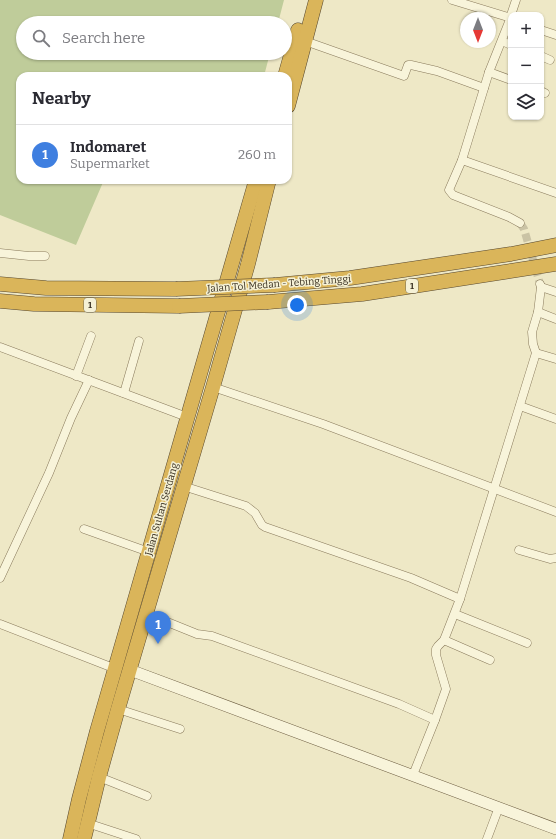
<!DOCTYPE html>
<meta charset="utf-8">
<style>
body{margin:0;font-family:Bitter,serif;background:#f7f7f7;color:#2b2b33}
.controls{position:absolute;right:12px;top:12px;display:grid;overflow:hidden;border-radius:8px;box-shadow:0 1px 3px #0004}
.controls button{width:36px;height:36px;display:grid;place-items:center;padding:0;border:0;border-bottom:1px solid #e1e1e2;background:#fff;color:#2b2b33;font:20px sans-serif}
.compass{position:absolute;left:460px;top:12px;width:36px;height:36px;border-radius:50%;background:#fff;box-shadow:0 1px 3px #0004;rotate:180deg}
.you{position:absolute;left:297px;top:305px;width:14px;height:14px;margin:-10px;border:3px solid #fff;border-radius:50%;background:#1a73e8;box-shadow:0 0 0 6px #1a73e833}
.badge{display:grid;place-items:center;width:26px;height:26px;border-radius:50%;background:#d93025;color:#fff;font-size:13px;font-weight:700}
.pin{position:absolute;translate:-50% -33px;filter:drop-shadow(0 1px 2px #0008)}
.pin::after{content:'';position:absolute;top:21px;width:14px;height:12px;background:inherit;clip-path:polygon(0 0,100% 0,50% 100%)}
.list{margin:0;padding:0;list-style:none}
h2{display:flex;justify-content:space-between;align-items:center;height:52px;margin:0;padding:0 16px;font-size:17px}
h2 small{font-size:13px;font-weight:400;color:#7c7c81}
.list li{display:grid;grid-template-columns:26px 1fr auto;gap:12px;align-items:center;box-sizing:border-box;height:60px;padding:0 16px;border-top:1px solid #e1e1e2}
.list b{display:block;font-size:15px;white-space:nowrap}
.list p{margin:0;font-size:13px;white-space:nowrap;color:#7c7c81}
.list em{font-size:13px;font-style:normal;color:#7c7c81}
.icon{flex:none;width:22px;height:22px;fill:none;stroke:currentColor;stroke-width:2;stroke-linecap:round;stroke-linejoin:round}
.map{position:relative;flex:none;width:556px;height:839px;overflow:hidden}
.search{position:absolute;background:#fff;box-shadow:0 1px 3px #0004;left:16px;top:16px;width:276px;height:44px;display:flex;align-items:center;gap:10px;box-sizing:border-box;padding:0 14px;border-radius:22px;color:#7c7c81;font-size:15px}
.panel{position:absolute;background:#fff;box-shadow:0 1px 3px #0004;left:16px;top:72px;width:276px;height:112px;border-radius:12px}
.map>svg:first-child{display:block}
.green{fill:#bfcc9a}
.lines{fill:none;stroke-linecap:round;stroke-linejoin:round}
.street-tunnel{stroke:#cac3a5;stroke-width:8;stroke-dasharray:8 4;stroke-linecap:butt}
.street-casing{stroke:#897a5c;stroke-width:9}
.secondary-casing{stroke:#6b5b3f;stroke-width:12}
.highway-casing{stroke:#574830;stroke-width:15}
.street{stroke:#f8f4da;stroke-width:8}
.secondary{stroke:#f8f4da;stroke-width:11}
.highway{stroke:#dab55a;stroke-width:14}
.highway-bridge-casing{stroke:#574830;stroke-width:15;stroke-linecap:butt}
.highway-bridge{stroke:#dab55a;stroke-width:14}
.labels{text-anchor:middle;stroke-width:3;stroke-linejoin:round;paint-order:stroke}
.shield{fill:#f5f1d6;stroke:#716a57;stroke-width:1}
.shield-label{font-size:9px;font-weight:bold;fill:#393020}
.street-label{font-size:10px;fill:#393020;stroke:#f5f1d6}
</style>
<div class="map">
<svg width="556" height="839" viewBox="0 0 556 839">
<rect width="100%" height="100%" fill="#eee8c6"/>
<path class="green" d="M0,0H284L278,23H23V53H270L264,76H20V180H104L76,245L0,215Z"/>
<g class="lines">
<path class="street-tunnel" d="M520,223L524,229L540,284"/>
<defs>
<g id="street">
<path d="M452,0L511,18"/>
<path d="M511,15L516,0"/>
<path d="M511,17L489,72L462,160L449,190L453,195L509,217L520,223"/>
<path d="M541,30L556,35"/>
<path d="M305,41L404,76L408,65H411L437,71L484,88"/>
<path d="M502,41L511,45"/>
<path d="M541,56L550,60"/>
<path d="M489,72L511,80"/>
<path d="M541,91L545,93"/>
<path d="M462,160L556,193"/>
<path d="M0,253L29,256H45"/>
<path d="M541,287L556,292"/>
<path d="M538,312L556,319"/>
<path d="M0,347L187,417"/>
<path d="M536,353L556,359"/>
<path d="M76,376L91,336"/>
<path d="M213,387L323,424L556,512"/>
<path d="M124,393L139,341"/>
<path d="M520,406L556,419"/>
<path d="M183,486L246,506L255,513L262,525L265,527L411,578L460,599"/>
<path d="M84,529L149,552"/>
<path d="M519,550L550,559L556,558"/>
<path d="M0,578L49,473L71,418L89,380"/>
<path d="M145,613L197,634L212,636L399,704L435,720"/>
<path d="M455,614L527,643"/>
<path d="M0,624L116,669"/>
<path d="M444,640L490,660"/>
<path d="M118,709L180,729"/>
<path d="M413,775L435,720L446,689L436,655V649L438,646L444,640L460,599L536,353L533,344L532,332L538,312L541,287L540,284"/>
<path d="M99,777L147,796"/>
<path d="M87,823L136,839"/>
<path d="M487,839L499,807"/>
</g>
<path id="secondary" d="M130,670L556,829"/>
<g id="highway">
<path d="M285,76L298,30"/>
<path d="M288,106L316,0"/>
<path d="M0,284L46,288L176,289"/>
<path d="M275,285L350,278L511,254L556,245"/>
<path d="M0,301L34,304L179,306"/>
<path d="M268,302L362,294L556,264"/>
<path d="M70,839L79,799L97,731L256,180"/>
<path d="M84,839L99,777L118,709L213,387L248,264L269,180"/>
</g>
</defs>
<use href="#street" class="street-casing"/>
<use href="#secondary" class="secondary-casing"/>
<use href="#highway" class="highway-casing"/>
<use href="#street" class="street"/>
<use href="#secondary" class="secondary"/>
<use href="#highway" class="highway"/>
<defs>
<g id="highway-bridge">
<path d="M176,289L275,285"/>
<path d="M179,306L268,302"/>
</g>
</defs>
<use href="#highway-bridge" class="highway-bridge-casing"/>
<use href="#highway-bridge" class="highway-bridge"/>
</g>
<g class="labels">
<g class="shield">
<rect x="406" y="279" width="12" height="14" rx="3"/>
<rect x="84" y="298" width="12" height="14" rx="3"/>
</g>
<g class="shield-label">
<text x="412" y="289">1</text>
<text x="90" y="308">1</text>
</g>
<g class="street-label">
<text transform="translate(279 283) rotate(-4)" y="4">Jalan Tol Medan - Tebing Tinggi</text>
<text transform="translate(161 509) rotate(-74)" y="4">Jalan Sultan Serdang</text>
</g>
</g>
</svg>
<div class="controls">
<button>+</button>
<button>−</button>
<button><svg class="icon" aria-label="layers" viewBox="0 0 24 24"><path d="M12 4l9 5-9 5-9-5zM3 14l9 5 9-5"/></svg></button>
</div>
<svg class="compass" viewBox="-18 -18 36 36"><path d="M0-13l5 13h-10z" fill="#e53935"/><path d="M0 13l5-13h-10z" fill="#7c7c81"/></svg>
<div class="you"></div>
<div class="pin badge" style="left:158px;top:644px;background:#3f7fe0">1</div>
<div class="search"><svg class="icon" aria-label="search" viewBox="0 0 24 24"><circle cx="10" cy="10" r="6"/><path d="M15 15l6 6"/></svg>Search here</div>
<section class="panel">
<h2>Nearby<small></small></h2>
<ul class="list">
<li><span class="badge" style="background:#3f7fe0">1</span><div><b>Indomaret</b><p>Supermarket</p></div><em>260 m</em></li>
</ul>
</section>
</div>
